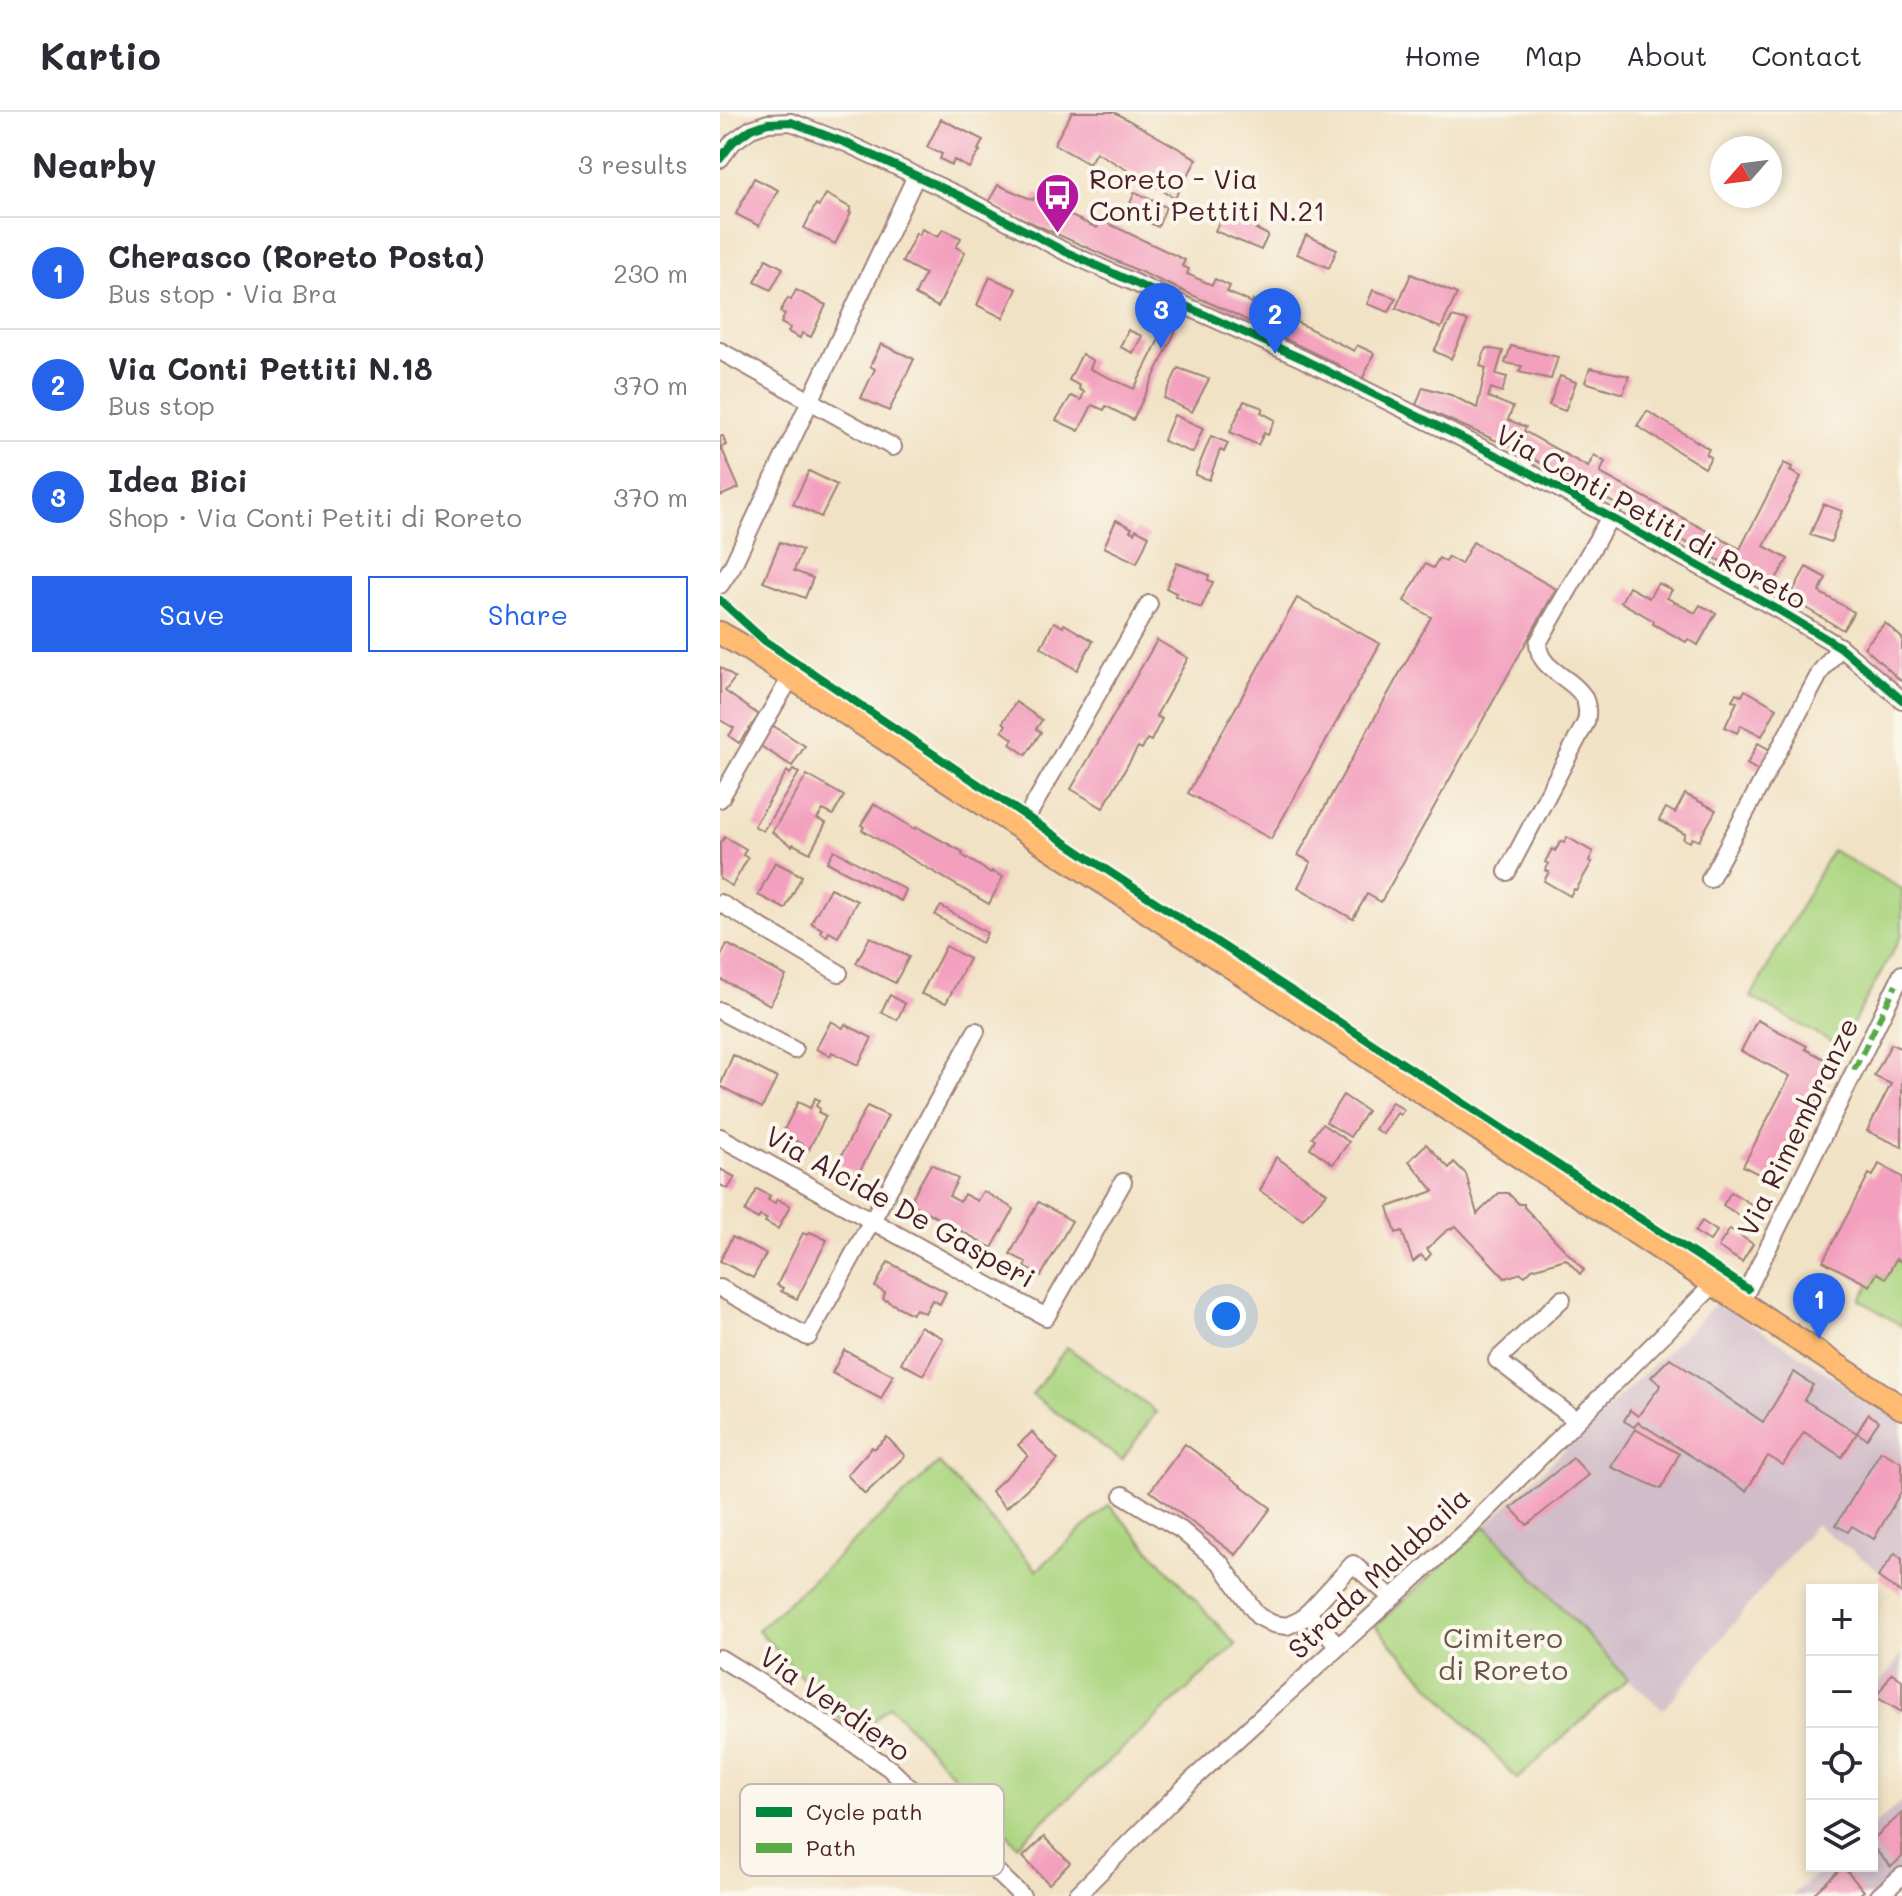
<!DOCTYPE html>
<meta charset="utf-8">
<style>
body{margin:0;font-family:Mali,sans-serif;background:#f7f7f7;color:#2b2b33}
.controls{position:absolute;right:24px;bottom:24px;display:grid;overflow:hidden;border-radius:0px;box-shadow:0 4px 12px #0003}
.controls button{width:72px;height:72px;display:grid;place-items:center;padding:0;border:0;border-bottom:2px solid #e1e1e2;background:#fff;color:#2b2b33;font:40px sans-serif}
.compass{position:absolute;left:990px;top:24px;width:72px;height:72px;border-radius:50%;background:#fff;box-shadow:0 4px 12px #0003;rotate:242deg}
.you{position:absolute;left:506px;top:1204px;width:28px;height:28px;margin:-20px;border:6px solid #fff;border-radius:50%;background:#1a73e8;box-shadow:0 0 0 12px #1a73e833}
.badge{display:grid;place-items:center;width:52px;height:52px;border-radius:50%;background:#2563eb;color:#fff;font-size:26px;font-weight:700}
.pin{position:absolute;translate:-50% -66px;filter:drop-shadow(0 2px 4px #0008)}
.pin::after{content:'';position:absolute;top:42px;width:28px;height:24px;background:inherit;clip-path:polygon(0 0,100% 0,50% 100%)}
.list{margin:0;padding:0;list-style:none}
h2{display:flex;justify-content:space-between;align-items:center;height:104px;margin:0;padding:0 32px;font-size:34px}
h2 small{font-size:26px;font-weight:400;color:#7c7c81}
.list li{display:grid;grid-template-columns:52px 1fr auto;gap:24px;align-items:center;box-sizing:border-box;height:112px;padding:0 32px;border-top:2px solid #e1e1e2}
.list b{display:block;font-size:30px;white-space:nowrap}
.list p{margin:0;font-size:26px;white-space:nowrap;color:#7c7c81}
.list em{font-size:26px;font-style:normal;color:#7c7c81}
.actions{display:flex;gap:16px;padding:24px 32px}
.actions a{flex:1;padding:18px 0;border:2px solid #2563eb;border-radius:0px;text-align:center;font-size:28px;color:#2563eb}
.actions .main{background:#2563eb;color:#fff}
.icon{flex:none;width:44px;height:44px;fill:none;stroke:currentColor;stroke-width:2;stroke-linecap:round;stroke-linejoin:round}
.map{position:relative;flex:none;width:1182px;height:1784px;overflow:hidden}
header{display:flex;align-items:center;gap:48px;box-sizing:border-box;height:112px;padding:0 40px;background:#fff;border-bottom:2px solid #e1e1e2}
header strong{font-size:38px}
nav{display:flex;gap:44px;margin-inline-start:auto;font-size:28px}
main{display:flex}
aside{flex:1;background:#fff}
.map>svg:first-child{display:block}
.industrial{fill:#d1bdc9}
.green{fill:#abd580;stroke:#7a7a56;stroke-width:2}
.building{fill:#f3a0be}
.lines{fill:none;stroke-linecap:round;stroke-linejoin:round}
.minor-casing{stroke:#9e8078;stroke-width:20}
.major-casing{stroke:#9e8078;stroke-width:26}
.minor{stroke:#fff;stroke-width:16}
.major{stroke:#febb71;stroke-width:22}
.quiet{stroke:#57aa44;stroke-width:6;stroke-dasharray:12 6;stroke-linecap:butt}
.cycleway-casing{stroke:#fbf7ec;stroke-width:13}
.cycleway{stroke:#00873e;stroke-width:8}
.labels{text-anchor:middle;stroke-width:8;stroke-linejoin:round;paint-order:stroke}
.poi-label{font-size:28px;fill:#4a1f2b;stroke:#fbf7ec;text-anchor:start}
.street-label{font-size:28px;fill:#4a1f2b;stroke:#fbf7ec}
.park-label{font-size:28px;fill:#675644;stroke:#fbf7ec}
.key{fill:#fbf7ec;stroke:#c6b6b2;stroke-width:2}
.key-label{font-size:22px;fill:#4a1f2b}
</style>
<header>
<strong>Kartio</strong>
<nav><a>Home</a><a>Map</a><a>About</a><a>Contact</a></nav>
</header>
<main>
<aside>
<h2>Nearby<small>3 results</small></h2>
<ul class="list">
<li><span class="badge">1</span><div><b>Cherasco (Roreto Posta)</b><p>Bus stop · Via Bra</p></div><em>230 m</em></li>
<li><span class="badge">2</span><div><b>Via Conti Pettiti N.18</b><p>Bus stop</p></div><em>370 m</em></li>
<li><span class="badge">3</span><div><b>Idea Bici</b><p>Shop · Via Conti Petiti di Roreto</p></div><em>370 m</em></li>
</ul>
<div class="actions"><a class="main">Save</a><a>Share</a></div>
</aside>
<div class="map">
<svg width="1182" height="1784" viewBox="0 0 1182 1784">
<rect width="100%" height="100%" fill="#fbf7ec"/>
<filter id="ink" filterUnits="userSpaceOnUse"><feTurbulence type="fractalNoise" baseFrequency=".0125" numOctaves="2"/><feDisplacementMap in="SourceGraphic" scale="16" xChannelSelector="R" yChannelSelector="G"/><feConvolveMatrix kernelMatrix="1 2 1 2 8 2 1 2 1" color-interpolation-filters="sRGB"/></filter>
<filter id="wash" filterUnits="userSpaceOnUse"><feTurbulence type="fractalNoise" baseFrequency=".006" numOctaves="4" result="noise"/><feDisplacementMap in="SourceGraphic" scale="32" xChannelSelector="R" yChannelSelector="G"/><feGaussianBlur stdDeviation="1.8" result="paint"/><feColorMatrix in="noise" values="0 0 0 0 0 0 0 0 0 0 0 0 0 0 0 0 0 1.4 0 .05"/><feComposite in="paint" operator="in"/></filter>
<g filter="url(#wash)">
<rect width="100%" height="100%" fill="#f1e2c5"/>
<g class="industrial">
<path d="M998,1190L1182,1310V1476L1095,1412L943,1598L908,1567L766,1414Z"/>
<path d="M1182,1542V1602L1152,1582Z"/>
<path d="M1182,1689V1784H1071L1106,1754H1152V1715Z"/>
</g>
<g class="green">
<path d="M1112,738L1182,777V822L1120,935L1031,885Z"/>
<path d="M1176,1147L1182,1150V1214L1140,1188L1157,1161L1166,1165Z"/>
<path d="M347,1235L436,1300L402,1348L312,1283Z"/>
<path d="M219,1351L317,1458L389,1393L516,1533L297,1733L170,1594L136,1625L38,1518Z"/>
<path d="M766,1414L908,1567L797,1667L655,1514Z"/>
</g>
<g id="blocks">
<g class="building">
<path d="M352,0H394L477,47L455,86L376,40L369,52L334,32Z"/>
<path d="M221,7L263,28L258,38L260,39L249,56L234,48L232,53L220,47L222,42L207,35Z"/>
<path d="M34,66L58,78L39,114L16,102Z"/>
<path d="M278,73L313,88L317,81L343,92L340,99L377,116L381,108L465,148L462,154L469,157L467,162L492,173L495,167L510,174L507,180L532,191L533,188L634,239L637,233L654,241L642,268L617,252L512,201L288,100L269,89Z"/>
<path d="M415,80L446,95L438,115L406,100Z"/>
<path d="M106,82L131,96L129,100L131,101L115,132L84,116L96,92L99,94Z"/>
<path d="M506,96L539,111L536,117L548,123L541,138L495,119Z"/>
<path d="M202,117L218,125L223,117L241,126L236,135L245,140L218,195L195,183L205,162L182,150L196,121L199,123Z"/>
<path d="M586,123L617,137L609,156L577,142Z"/>
<path d="M46,147L63,156L51,178L35,170Z"/>
<path d="M691,162L737,182L721,216L676,196Z"/>
<path d="M270,165L297,177L283,206L257,193Z"/>
<path d="M76,178L106,193L91,225L82,221L80,226L68,220L70,216L61,211L65,202L60,200L68,186L71,188Z"/>
<path d="M653,178L676,186L669,200L647,192Z"/>
<path d="M732,205L748,209L731,247L714,239Z"/>
<path d="M447,211L457,216L413,308L386,294L384,298L372,293L359,319L336,308L351,284L361,288L364,280L359,277L360,274L349,268L362,242L373,249L370,257L414,277Z"/>
<path d="M408,218L422,224L413,241L400,235Z"/>
<path d="M161,232L194,247L169,299L141,286L155,257L150,254Z"/>
<path d="M791,234L838,245L831,267L799,260L802,254L785,251Z"/>
<path d="M766,236L783,239L776,262L787,265L782,280L771,276L768,285L793,295L788,308L806,315L804,319L868,355L874,343L885,350L880,361L1020,437L1064,351L1072,355L1070,359L1081,365L1044,434L1068,447L1052,473L1015,452L1013,456L795,337L696,293L703,275L731,283L757,296L766,256L760,254Z"/>
<path d="M458,256L489,267L472,300L444,286Z"/>
<path d="M870,256L909,264L903,282L865,270Z"/>
<path d="M840,264L856,270L845,299L829,293Z"/>
<path d="M524,289L543,296L541,300L555,308L548,323L544,321L538,333L510,320Z"/>
<path d="M927,299L989,337L986,342L991,345L985,356L917,314Z"/>
<path d="M454,303L483,316L473,341L443,329Z"/>
<path d="M0,324H3L6,333L1,335L19,376L0,384Z"/>
<path d="M491,324L508,331L504,340L500,338L489,368L475,363Z"/>
<path d="M89,359L117,373L101,405L73,392Z"/>
<path d="M1103,392L1122,399L1111,430L1090,423Z"/>
<path d="M396,408L412,416L410,419L414,421L416,417L429,424L417,451L384,435Z"/>
<path d="M60,430L82,438L74,459L93,466L85,486L43,470Z"/>
<path d="M753,430L836,477L661,790L647,782L633,807L578,775L591,750L578,743L711,505L684,489L705,452L713,456L719,446L726,450L728,445L741,452Z"/>
<path d="M457,451L489,463L488,468L493,470L481,496L455,484L456,481L446,476Z"/>
<path d="M1086,455L1106,466L1099,480L1134,500L1123,518L1069,486Z"/>
<path d="M938,471L952,478L947,486L975,501L980,493L996,501L978,533L968,527L966,530L933,512L934,509L901,490L909,475L929,486Z"/>
<path d="M577,486L660,532L551,727L468,681Z"/>
<path d="M334,510L343,515L344,512L373,529L357,558L321,535Z"/>
<path d="M1165,511L1182,526V570L1144,535Z"/>
<path d="M437,528L468,546L436,604L442,607L431,629L427,627L422,637L418,635L383,696L351,677Z"/>
<path d="M0,555L15,566L5,579L39,603L19,631L9,624L14,616L0,608Z"/>
<path d="M1025,578L1057,596L1042,624L1021,613L1017,621L1005,615L1017,590L1012,588L1016,581L1022,584Z"/>
<path d="M296,590L322,608L316,617L321,620L306,643L290,632L293,627L282,619L286,613L283,610Z"/>
<path d="M52,613L85,634L72,654L39,633Z"/>
<path d="M1038,631L1050,638L1039,659L1027,652Z"/>
<path d="M73,658L79,661L43,719L34,714L67,659L70,662Z"/>
<path d="M87,663L124,684L113,703L103,698L97,707L106,711L90,741L73,732L72,734L52,720Z"/>
<path d="M965,682L996,698L979,729L972,726L970,730L963,727L965,722L939,708L946,696L955,701Z"/>
<path d="M154,692L195,717L197,715L243,740L242,743L271,761L272,759L283,765L269,792L142,718L144,715L141,713Z"/>
<path d="M5,725L26,737L23,743L28,746L12,774L0,767V732Z"/>
<path d="M847,725L873,740L869,749L872,750L856,778L854,777L850,784L824,769L829,760L825,758L829,752L825,750L832,737L835,739L841,729L844,731Z"/>
<path d="M114,738L186,778L181,789L107,750Z"/>
<path d="M55,750L82,764L65,797L38,783Z"/>
<path d="M110,776L137,789L118,825L109,820L107,824L100,820L102,817L91,811Z"/>
<path d="M221,794L267,821L262,831L215,803Z"/>
<path d="M150,825L189,845L175,871L136,851Z"/>
<path d="M7,832L66,864L50,893L0,867V846Z"/>
<path d="M226,834L249,847L226,891L201,882Z"/>
<path d="M170,883L185,892L177,908L161,900Z"/>
<path d="M1037,908L1087,934L1085,937L1114,952L1054,1070L1023,1054L1070,964L1021,939Z"/>
<path d="M111,909L123,916L125,912L152,926L138,953L112,940L110,944L96,937Z"/>
<path d="M1171,932L1182,937V1035L1147,1019L1171,972L1154,964Z"/>
<path d="M13,943L57,966L42,996L0,974Z"/>
<path d="M623,983L647,999L630,1025L606,1010Z"/>
<path d="M95,986L99,988L96,994L100,997L98,1000L106,1004L89,1037L76,1029L74,1033L65,1028L67,1024L62,1022L78,990L90,996Z"/>
<path d="M672,990L684,998L680,1003L677,1001L663,1022L655,1017Z"/>
<path d="M147,994L168,1004L138,1063L117,1052Z"/>
<path d="M602,1012L629,1030L613,1052L590,1036L595,1027L592,1025Z"/>
<path d="M706,1032L729,1056L734,1050L746,1062L757,1102L779,1081H788L799,1092H804V1095L864,1158L860,1162L846,1147L812,1157L805,1164L801,1161L785,1166L736,1114L726,1119L707,1137L711,1142L706,1148L701,1143L693,1150L682,1119L676,1121L668,1095L714,1079L689,1049Z"/>
<path d="M556,1045L607,1081L583,1107L540,1079Z"/>
<path d="M211,1052L238,1067L229,1084L240,1090L244,1082L257,1089L263,1079L294,1097L272,1136L194,1093L193,1084Z"/>
<path d="M1159,1052L1182,1065V1150L1176,1147L1166,1166L1157,1161L1150,1174L1103,1149L1149,1062L1153,1064Z"/>
<path d="M0,1057L15,1065L8,1077L0,1073Z"/>
<path d="M37,1077L50,1084L48,1088L55,1091L57,1087L70,1094L58,1117L45,1110L47,1107L40,1104L38,1107L25,1100Z"/>
<path d="M1011,1080L1031,1092L1023,1106L1003,1093Z"/>
<path d="M318,1090L352,1109L321,1164L305,1155L306,1150L290,1142Z"/>
<path d="M982,1109L997,1119L990,1129L975,1120Z"/>
<path d="M1010,1117L1033,1132L1022,1150L998,1135Z"/>
<path d="M90,1120L107,1128L77,1187L61,1179L63,1176L57,1173L83,1121L88,1123Z"/>
<path d="M12,1125L46,1142L33,1166L0,1149Z"/>
<path d="M168,1150L226,1180L220,1192L212,1188L205,1201L196,1197L192,1202L163,1187L165,1181L155,1175Z"/>
<path d="M200,1214L223,1226L203,1263L181,1251Z"/>
<path d="M124,1238L173,1263L161,1287L112,1261Z"/>
<path d="M950,1246L1043,1310L1074,1260L1093,1273L1084,1288L1137,1321L1122,1345L1084,1320L1063,1353L1048,1344L1026,1379L918,1310L914,1315L904,1309L910,1298L918,1304L941,1273L931,1265Z"/>
<path d="M1148,1302L1159,1309L1147,1327L1137,1321Z"/>
<path d="M915,1317L959,1342L941,1377L891,1355Z"/>
<path d="M312,1320L338,1348L286,1396L271,1379L308,1344L298,1333Z"/>
<path d="M167,1325L185,1344L145,1382L127,1363L152,1335L154,1337Z"/>
<path d="M465,1332L551,1396L516,1443L430,1379Z"/>
<path d="M1161,1339L1182,1351V1378L1154,1427L1132,1414L1128,1420L1116,1413Z"/>
<path d="M853,1346L869,1363L807,1413L791,1396Z"/>
<path d="M1175,1441L1182,1447V1482L1158,1465Z"/>
<path d="M587,1514L597,1524L584,1537L574,1526Z"/>
<path d="M1172,1561L1182,1568V1600L1156,1585Z"/>
<path d="M1182,1701V1745L1171,1755L1152,1734V1728Z"/>
<path d="M324,1725L350,1751L329,1772L303,1745Z"/>
<path d="M1123,1755L1144,1779L1138,1784H1091Z"/>
</g>
</g>
</g>
<g filter="url(#ink)">
<use href="#blocks" fill-opacity="0" stroke="#9e8078" stroke-width="2"/>
<g class="lines">
<defs>
<g id="minor">
<path d="M0,47L13,30L31,17L48,11L71,10L126,31L242,85L344,139L583,247L794,352L1057,497L1120,535L1182,588"/>
<path d="M0,239L173,335"/>
<path d="M0,473L12,455L196,64"/>
<path d="M0,687L71,565"/>
<path d="M300,717L429,492"/>
<path d="M787,760L866,610C876,565 819,568 818,531L890,405"/>
<path d="M990,767L1101,559L1120,535"/>
<path d="M0,791L119,861"/>
<path d="M0,899L74,938"/>
<path d="M0,1025L326,1205L403,1070"/>
<path d="M0,1176L88,1225L256,919"/>
<path d="M842,1187L777,1248L856,1308"/>
<path d="M1021,1191L1182,862"/>
<path d="M403,1383L461,1418L501,1452L538,1504L553,1512L567,1514L582,1507L633,1452L672,1486"/>
<path d="M587,1501L619,1534"/>
<path d="M0,1546L89,1601L169,1656L302,1784"/>
<path d="M356,1784L471,1669L748,1417L994,1172"/>
<path d="M1159,1784L1182,1764"/>
</g>
<path id="major" d="M0,521L28,537L1182,1296"/>
</defs>
<use href="#minor" class="minor-casing"/>
<use href="#major" class="major-casing"/>
<use href="#minor" class="minor"/>
<use href="#major" class="major"/>
<path class="quiet" d="M1134,958L1176,873"/>
<defs>
<g id="cycleway">
<path d="M0,47L13,30L31,17L48,11L71,10L126,31L242,85L344,139L583,247L794,352L1057,497L1120,535L1182,588"/>
<path d="M0,488L45,529L370,747L1028,1177"/>
</g>
</defs>
<use href="#cycleway" class="cycleway-casing"/>
<use href="#cycleway" class="cycleway"/>
</g>
</g>
<defs>
<symbol id="bus-pin" viewBox="-11 -11 22 30"><path d="M0 17L-7.5 6A9.5 9.5 0 1 1 7.5 6Z" fill="#b5179e" stroke="#fbf7ec"/><path d="M-5-6H5V4H4V6H2V4H-2V6H-4V4H-5ZM-3.5-4V0h7V-4ZM-3.5 1.2v1.5H-2V1.2ZM2 1.2v1.5H3.5V1.2Z" fill="#fff"/></symbol>
</defs>
<g fill-rule="evenodd">
<use href="#bus-pin" x="312" y="58" width="51" height="69"/>
</g>
<g class="labels">
<g class="poi-label">
<text x="369" y="77">Roreto - Via<tspan x="369" dy="32">Conti Pettiti N.21</tspan></text>
</g>
<g class="street-label">
<text transform="translate(931 405) rotate(29)" y="10">Via Conti Petiti di Roreto</text>
<text transform="translate(1078 1015) rotate(-64)" y="10">Via Rimembranze</text>
<text transform="translate(180 1095) rotate(29)" y="10">Via Alcide De Gasperi</text>
<text transform="translate(659 1461) rotate(-43)" y="10">Strada Malabaila</text>
<text transform="translate(115 1592) rotate(35)" y="10">Via Verdiero</text>
</g>
<g class="park-label">
<text x="783" y="1536">Cimitero<tspan x="783" dy="32">di Roreto</tspan></text>
</g>
</g>
<rect x="20" y="1672" width="264" height="92" rx="12" class="key"/>
<rect x="36" y="1695" width="36" height="10" fill="#00873e"/>
<rect x="36" y="1731" width="36" height="10" fill="#57aa44"/>
<g class="key-label">
<text x="86" y="1708">Cycle path</text>
<text x="86" y="1744">Path</text>
</g>
</svg>
<div class="controls">
<button>+</button>
<button>−</button>
<button><svg class="icon" aria-label="locate" viewBox="0 0 24 24"><circle cx="12" cy="12" r="6"/><path d="M12 2v4M12 18v4M2 12h4M18 12h4"/></svg></button>
<button><svg class="icon" aria-label="layers" viewBox="0 0 24 24"><path d="M12 4l9 5-9 5-9-5zM3 14l9 5 9-5"/></svg></button>
</div>
<svg class="compass" viewBox="-18 -18 36 36"><path d="M0-13l5 13h-10z" fill="#e53935"/><path d="M0 13l5-13h-10z" fill="#7c7c81"/></svg>
<div class="you"></div>
<div class="pin badge" style="left:1099px;top:1227px">1</div>
<div class="pin badge" style="left:555px;top:242px">2</div>
<div class="pin badge" style="left:441px;top:237px">3</div>
</div>
</main>
